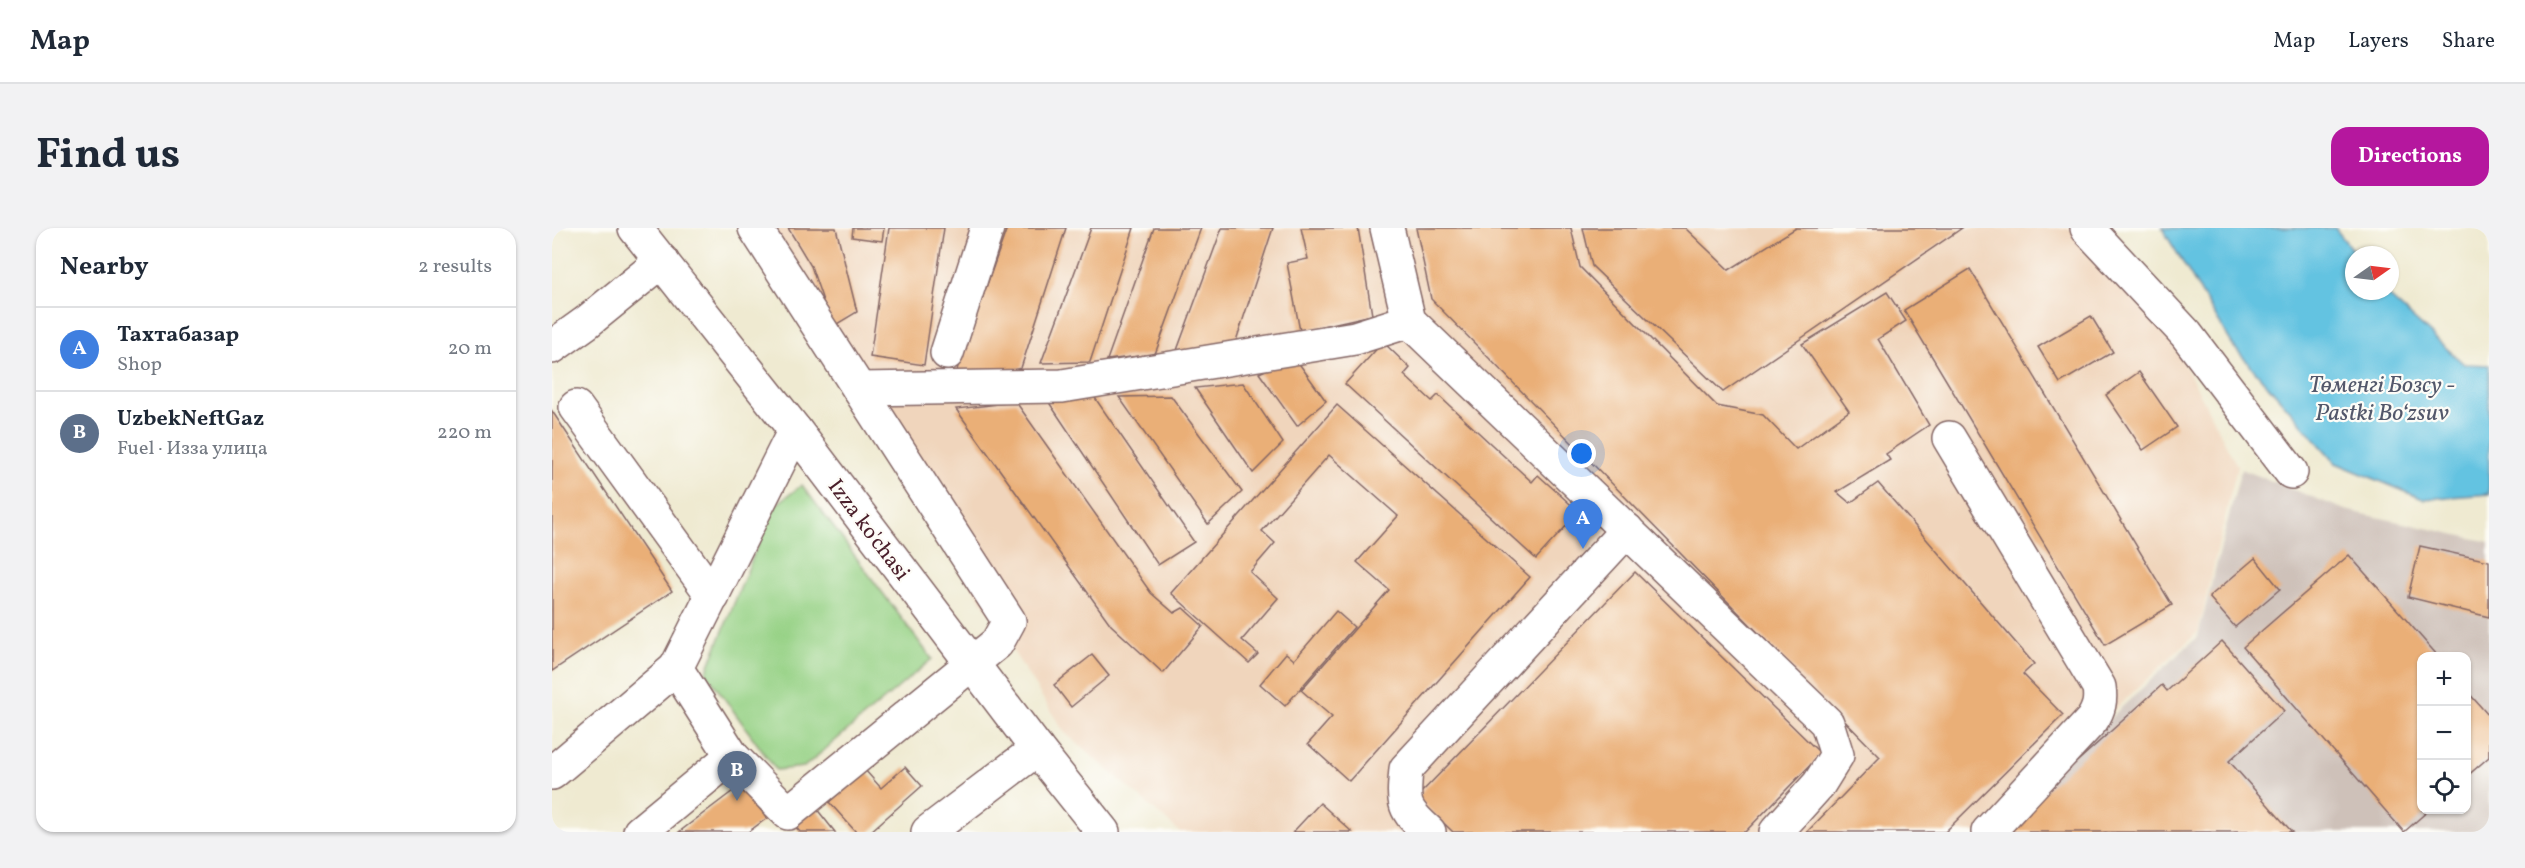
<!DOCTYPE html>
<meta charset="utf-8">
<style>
body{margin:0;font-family:Vollkorn,serif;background:#f2f2f3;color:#1f2937}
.controls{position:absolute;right:18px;bottom:18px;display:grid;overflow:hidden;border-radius:12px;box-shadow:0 2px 4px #0004}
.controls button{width:54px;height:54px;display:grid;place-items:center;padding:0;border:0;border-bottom:2px solid #e0e1e3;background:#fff;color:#1f2937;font:30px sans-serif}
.compass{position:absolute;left:1793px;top:18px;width:54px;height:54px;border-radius:50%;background:#fff;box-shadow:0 2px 4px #0004;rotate:76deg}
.you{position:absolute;left:1030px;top:226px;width:21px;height:21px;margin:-15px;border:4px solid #fff;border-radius:50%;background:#1a73e8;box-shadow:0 0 0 9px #1a73e833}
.badge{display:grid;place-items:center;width:39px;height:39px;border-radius:50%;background:#b5179e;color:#fff;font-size:20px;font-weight:700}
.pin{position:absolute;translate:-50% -50px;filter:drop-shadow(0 2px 3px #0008)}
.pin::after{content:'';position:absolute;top:32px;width:21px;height:18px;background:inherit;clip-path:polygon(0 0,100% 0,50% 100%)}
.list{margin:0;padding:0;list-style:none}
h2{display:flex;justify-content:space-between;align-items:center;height:78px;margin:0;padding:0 24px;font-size:26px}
h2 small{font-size:20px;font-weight:400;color:#747a83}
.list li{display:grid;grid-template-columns:39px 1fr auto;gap:18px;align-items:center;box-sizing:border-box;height:84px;padding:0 24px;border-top:2px solid #e0e1e3}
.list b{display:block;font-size:22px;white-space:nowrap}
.list p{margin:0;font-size:20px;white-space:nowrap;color:#747a83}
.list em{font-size:20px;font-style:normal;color:#747a83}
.icon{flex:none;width:33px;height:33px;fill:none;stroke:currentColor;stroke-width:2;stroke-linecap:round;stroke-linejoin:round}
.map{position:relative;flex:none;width:1937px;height:604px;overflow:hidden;border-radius:18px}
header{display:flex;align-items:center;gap:36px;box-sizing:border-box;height:84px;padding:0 30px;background:#fff;border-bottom:2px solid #e0e1e3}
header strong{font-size:28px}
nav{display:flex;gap:33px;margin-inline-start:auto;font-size:21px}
.intro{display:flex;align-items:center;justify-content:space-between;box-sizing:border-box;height:144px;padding:0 36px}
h1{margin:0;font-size:42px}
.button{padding:15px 27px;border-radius:18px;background:#b5179e;color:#fff;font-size:21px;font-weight:700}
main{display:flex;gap:36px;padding:0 36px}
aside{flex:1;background:#fff;border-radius:18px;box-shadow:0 2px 4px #0004}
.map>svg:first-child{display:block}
.built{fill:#f0d5bc}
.industrial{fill:#cec1b9;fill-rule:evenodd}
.green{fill:#97d286;stroke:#707858;stroke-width:1.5}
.water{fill:#63c3e1;stroke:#567186;stroke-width:1.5}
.building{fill:#eaaf77}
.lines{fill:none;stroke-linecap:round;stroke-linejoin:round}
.minor-casing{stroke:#846665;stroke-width:36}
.major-casing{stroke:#846665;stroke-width:36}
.minor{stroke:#fff;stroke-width:33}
.major{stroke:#fff;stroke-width:33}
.labels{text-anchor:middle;stroke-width:4.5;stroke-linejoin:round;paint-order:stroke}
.street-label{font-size:22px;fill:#4a1f2b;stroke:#fdfcf7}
.water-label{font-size:24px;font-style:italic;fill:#53586b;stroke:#fdfcf7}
</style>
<header>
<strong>Map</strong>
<nav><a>Map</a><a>Layers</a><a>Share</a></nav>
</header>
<div class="intro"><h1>Find us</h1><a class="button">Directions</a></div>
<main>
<aside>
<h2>Nearby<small>2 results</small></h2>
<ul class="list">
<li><span class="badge" style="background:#3f7fe0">A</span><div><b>Тахтабазар</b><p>Shop</p></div><em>20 m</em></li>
<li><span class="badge" style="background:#5c6f8a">B</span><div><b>UzbekNeftGaz</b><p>Fuel · Изза улица</p></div><em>220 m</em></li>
</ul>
</aside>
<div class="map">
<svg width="1937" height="604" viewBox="0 0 1937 604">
<rect width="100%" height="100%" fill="#fdfcf7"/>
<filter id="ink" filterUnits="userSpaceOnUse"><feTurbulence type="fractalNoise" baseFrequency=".0167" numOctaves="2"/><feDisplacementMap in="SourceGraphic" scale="12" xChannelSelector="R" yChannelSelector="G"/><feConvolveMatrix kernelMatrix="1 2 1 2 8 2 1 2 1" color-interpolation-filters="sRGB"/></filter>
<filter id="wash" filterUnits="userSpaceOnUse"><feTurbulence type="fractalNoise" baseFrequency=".008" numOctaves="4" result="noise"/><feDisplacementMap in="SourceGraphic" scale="24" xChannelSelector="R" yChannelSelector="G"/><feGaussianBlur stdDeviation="1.35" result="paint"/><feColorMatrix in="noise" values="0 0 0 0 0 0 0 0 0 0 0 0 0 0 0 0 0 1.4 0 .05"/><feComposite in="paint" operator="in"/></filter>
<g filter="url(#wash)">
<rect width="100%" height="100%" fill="#efead1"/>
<path class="built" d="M195,0H1562L1685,238L1646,404L1431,604H628L512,504Z"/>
<path class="industrial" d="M1689,241L1793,282L1937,314V604H1436L1646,408ZM1870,428H1914V582H1870Z"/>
<path class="green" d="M250,257L380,431L252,539L224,542L154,445L221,279Z"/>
<path class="water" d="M1610,0H1783L1804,27L1802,63H1831L1912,136L1937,137V266L1871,271L1784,235L1682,119Z"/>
<g id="blocks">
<g class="building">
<path d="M236,0H284L305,84L280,99L259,38Z"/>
<path d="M301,0H332L330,13L300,9Z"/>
<path d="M337,0H392L372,137L318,129Z"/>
<path d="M455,0H514L469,140L400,156Z"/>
<path d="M539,0H582L538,134L489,135Z"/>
<path d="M602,0H649L603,126L555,132Z"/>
<path d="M670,0H721L681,122L624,125Z"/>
<path d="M749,0H806L820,87L748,103L735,35L756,31Z"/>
<path d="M864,0H1019L1028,39L1165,178L1211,187L1244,221L1297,183L1250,116L1335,64L1354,93L1326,111L1377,197L1334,226L1338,232L1285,264L1298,275L1326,255L1482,436L1471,446L1511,487L1393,604H1255L1328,529L879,71Z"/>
<path d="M1031,0H1133L1177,42L1244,0H1410L1171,164L1040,38Z"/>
<path d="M1418,41L1620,377L1553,417L1352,82Z"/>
<path d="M1539,88L1561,124L1508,155L1486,119Z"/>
<path d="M831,114L858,140L852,147L880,173L886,167L980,254L986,247L1027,284L984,331L793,156Z"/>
<path d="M743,130L774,173L745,198L707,145Z"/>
<path d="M1587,144L1625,199L1591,222L1554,167Z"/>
<path d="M691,155L731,215L701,245L643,160Z"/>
<path d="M490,164L541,167L642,314L606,337Z"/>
<path d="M619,168L690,264L656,296L567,169Z"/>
<path d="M464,174L599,365L622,385L631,380L651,398L611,445L559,397L404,181Z"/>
<path d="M785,177L978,349L797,553L756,516L780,489L749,462L837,362L805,334L846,288L777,227L710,303L723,315L698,344L726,370L690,412L706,426L697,435L619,365Z"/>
<path d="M0,183L120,363L0,443Z"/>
<path d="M1868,318L1937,333V389L1856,369Z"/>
<path d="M1797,327L1886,428H1870V582H1877L1852,604L1691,419Z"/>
<path d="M1703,330L1728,361L1683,399L1657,369Z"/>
<path d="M1083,344L1269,526L1193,604H901L865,569Z"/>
<path d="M784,383L802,399L733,478L708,456L734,425L742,432Z"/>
<path d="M1670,413L1732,483L1677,533L1740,604H1447L1610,457L1615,463Z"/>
<path d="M540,427L557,448L519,479L502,457Z"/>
<path d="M1914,462L1937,488V529L1914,549Z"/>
<path d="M353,539L370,558L318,604H304L277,574L313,542L329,560Z"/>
<path d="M189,557L215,590L196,604H127Z"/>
<path d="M768,575L800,604H741Z"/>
<path d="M264,580L283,604H248L242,597Z"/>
</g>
</g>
</g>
<g filter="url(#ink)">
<use href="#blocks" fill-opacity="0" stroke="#846665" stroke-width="1.5"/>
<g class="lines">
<defs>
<g id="minor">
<path d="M203,0L457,393L445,415L236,585L180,528L124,440L243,202"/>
<path d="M835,0L857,93L1275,495L1285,527L1267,556L1224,604"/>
<path d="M1535,0L1634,106L1739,244"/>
<path d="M0,119L35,94L110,33"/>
<path d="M395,125L435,0"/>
<path d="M307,161L510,158L803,110L857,93"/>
<path d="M24,179L161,368"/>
<path d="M1397,210L1547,459C1549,473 1547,481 1540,492L1436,604"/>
<path d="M0,545L124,440"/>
<path d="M88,604L180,528"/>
<path d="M376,604L485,521"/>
<path d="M877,604C850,580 851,576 854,541L1075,302"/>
</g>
<path id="major" d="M83,0L243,202L485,521L551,604"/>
</defs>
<use href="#minor" class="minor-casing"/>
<use href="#major" class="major-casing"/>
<use href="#minor" class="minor"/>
<use href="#major" class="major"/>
</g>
</g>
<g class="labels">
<g class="street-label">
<text transform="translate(318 301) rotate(53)" y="8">Izza ko'chasi</text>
</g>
<g class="water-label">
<text x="1830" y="164">Төменгі Бозсу -<tspan x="1830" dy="28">Pastki Boʻzsuv</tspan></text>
</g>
</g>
</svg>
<div class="controls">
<button>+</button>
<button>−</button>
<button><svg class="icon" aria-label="locate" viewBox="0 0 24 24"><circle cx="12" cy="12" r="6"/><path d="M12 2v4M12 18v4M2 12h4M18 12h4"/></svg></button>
</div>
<svg class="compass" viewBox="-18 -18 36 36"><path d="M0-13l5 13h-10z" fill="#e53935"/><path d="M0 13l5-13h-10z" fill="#747a83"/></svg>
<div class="you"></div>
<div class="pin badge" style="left:1031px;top:321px;background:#3f7fe0">A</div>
<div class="pin badge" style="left:185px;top:573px;background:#5c6f8a">B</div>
</div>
</main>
